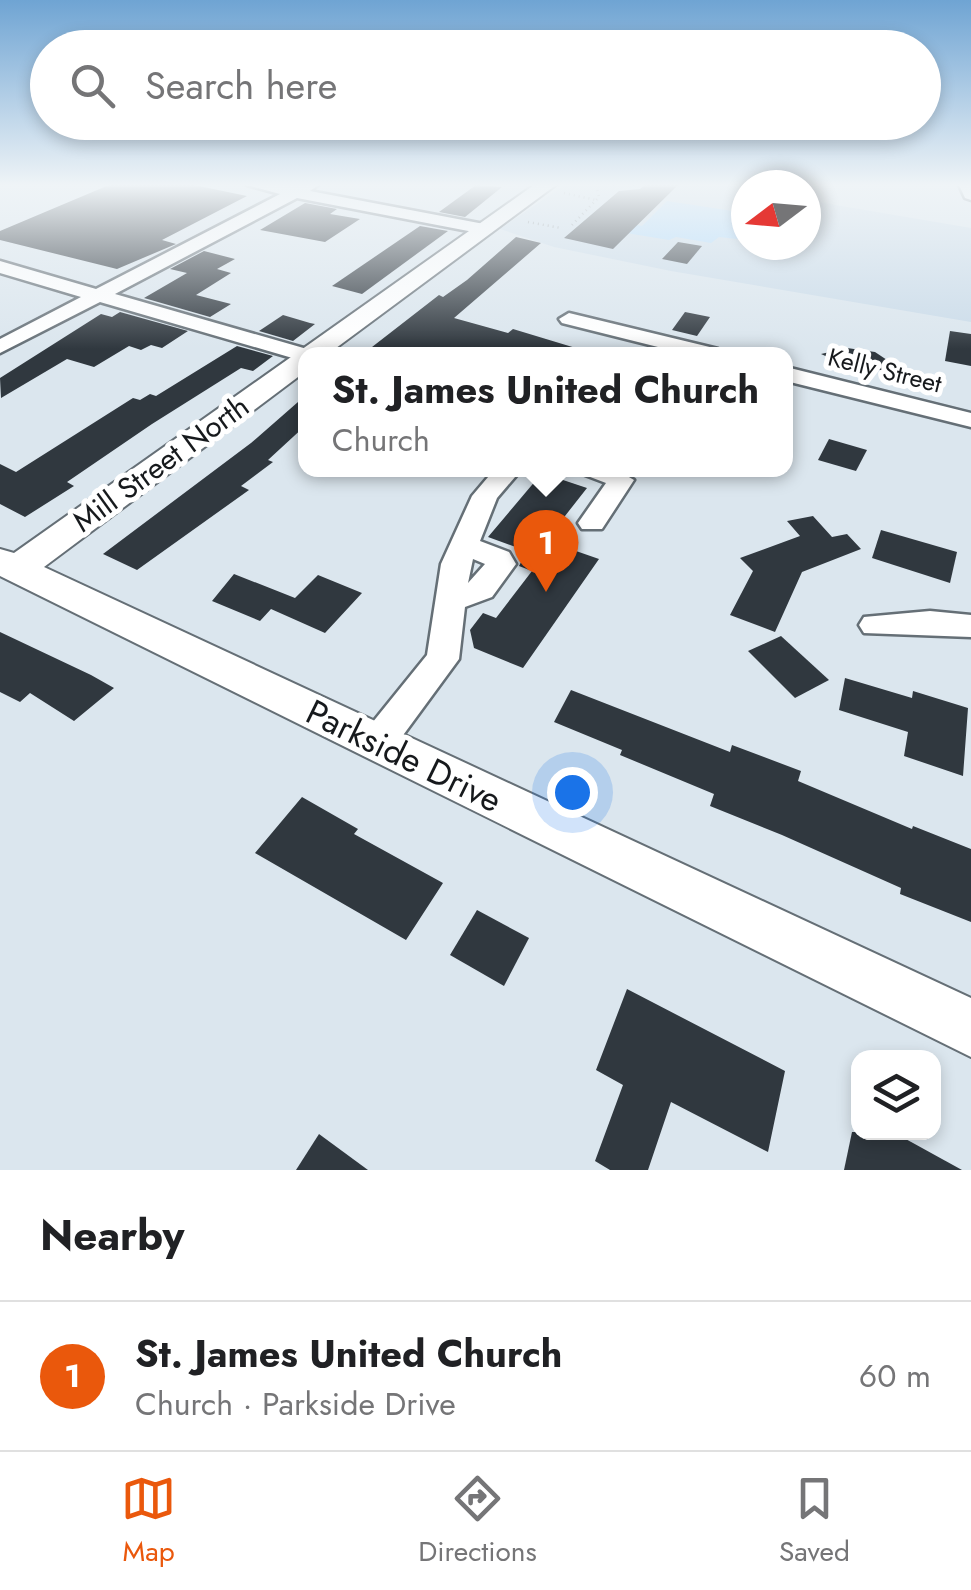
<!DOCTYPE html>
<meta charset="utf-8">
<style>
body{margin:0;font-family:Jost,sans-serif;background:#f2f2f2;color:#202124}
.controls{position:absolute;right:30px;bottom:30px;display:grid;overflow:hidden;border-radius:20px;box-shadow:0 5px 15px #0003}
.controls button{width:90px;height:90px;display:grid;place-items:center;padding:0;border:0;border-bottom:2px solid #e0e0e0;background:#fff;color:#202124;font:50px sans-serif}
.compass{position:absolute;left:731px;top:170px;width:90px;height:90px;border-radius:50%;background:#fff;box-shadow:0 5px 15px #0003;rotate:254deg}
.you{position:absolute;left:572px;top:792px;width:35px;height:35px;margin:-25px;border:8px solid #fff;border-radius:50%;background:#1a73e8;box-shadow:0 0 0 15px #1a73e833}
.badge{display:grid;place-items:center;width:65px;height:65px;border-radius:50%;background:#ea580c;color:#fff;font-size:32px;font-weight:700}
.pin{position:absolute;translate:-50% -82px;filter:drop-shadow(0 2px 5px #0008)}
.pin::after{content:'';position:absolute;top:52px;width:35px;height:30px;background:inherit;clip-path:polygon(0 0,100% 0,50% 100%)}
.popup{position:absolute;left:298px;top:347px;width:495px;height:130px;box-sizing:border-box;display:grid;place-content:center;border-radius:20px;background:#fff;filter:drop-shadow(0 2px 8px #0005);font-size:32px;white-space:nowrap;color:#757577}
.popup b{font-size:38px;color:#202124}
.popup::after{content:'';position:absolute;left:50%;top:100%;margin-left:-20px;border:20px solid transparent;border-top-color:#fff}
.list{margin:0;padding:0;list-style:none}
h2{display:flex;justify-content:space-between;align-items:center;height:130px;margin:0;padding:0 40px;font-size:42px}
h2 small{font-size:32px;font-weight:400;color:#757577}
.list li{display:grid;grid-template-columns:65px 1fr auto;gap:30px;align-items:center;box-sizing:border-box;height:150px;padding:0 40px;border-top:2px solid #e0e0e0}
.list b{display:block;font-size:38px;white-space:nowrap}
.list p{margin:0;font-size:32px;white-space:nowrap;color:#757577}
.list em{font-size:32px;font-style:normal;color:#757577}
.icon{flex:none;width:55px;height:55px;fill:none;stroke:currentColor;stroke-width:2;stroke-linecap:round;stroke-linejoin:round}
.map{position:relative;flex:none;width:971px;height:1170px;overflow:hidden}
.search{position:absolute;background:#fff;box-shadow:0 5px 15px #0003;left:30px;right:30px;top:30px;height:110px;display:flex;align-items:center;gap:25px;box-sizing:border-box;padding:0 35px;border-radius:55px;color:#757577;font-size:38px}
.sheet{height:280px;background:#fff}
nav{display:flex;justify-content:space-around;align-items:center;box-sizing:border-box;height:140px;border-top:2px solid #e0e0e0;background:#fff;font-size:28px;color:#757577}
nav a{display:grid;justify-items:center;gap:5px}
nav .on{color:#ea580c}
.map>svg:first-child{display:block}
.built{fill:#cadbe9}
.green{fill:#acd9fd}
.building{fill:#30383f}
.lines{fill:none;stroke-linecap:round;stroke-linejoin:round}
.minor-casing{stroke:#656f76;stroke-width:5}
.major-casing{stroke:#656f76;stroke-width:4}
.path{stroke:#8a9298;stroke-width:2.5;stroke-dasharray:1 4;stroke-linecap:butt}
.minor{fill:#fff;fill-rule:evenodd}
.major{fill:#fff;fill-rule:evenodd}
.labels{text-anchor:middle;stroke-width:10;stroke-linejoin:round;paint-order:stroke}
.far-street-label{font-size:25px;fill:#16191c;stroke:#fff}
.street-label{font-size:30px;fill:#16191c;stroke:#fff}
.near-street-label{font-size:35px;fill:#16191c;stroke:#fff}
</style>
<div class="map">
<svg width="971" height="1170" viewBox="0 0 971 1170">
<rect width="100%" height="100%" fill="#dbe6ee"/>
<path class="built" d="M565,185H722L746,189V245H806V200L971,228V322L671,271L554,247L500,229Z"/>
<path class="green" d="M667,201L746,213V240L719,237L711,243L676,237L669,240L620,232L631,224L642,226Z"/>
<g class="building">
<path d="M109,185H194L247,196L162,240L176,244L117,269L0,240V231Z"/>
<path d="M476,185L502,187L465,217L439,212Z"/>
<path d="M645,185H678L613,249L564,238L619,191L640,189Z"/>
<path d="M305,203L337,209L330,214L360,219L325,242L260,230Z"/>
<path d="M420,226L448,231L362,294L332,286Z"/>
<path d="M516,237L541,243L454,318L508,333L513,329L579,349L578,354H363L439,295L443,297L467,280Z"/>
<path d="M678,242L702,246L687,264L662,259Z"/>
<path d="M204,251L235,259L217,269L231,273L196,295L231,304L210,317L144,298L187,273L170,269Z"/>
<path d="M120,312L188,331L162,348L151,345L141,350L129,346L94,367L67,359L1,398L0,378L101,314L112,317Z"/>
<path d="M685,312L710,317L697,336L672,330Z"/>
<path d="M283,315L310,323L315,324L293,341L259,331Z"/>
<path d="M950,331L971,334V366L945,361Z"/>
<path d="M237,346L273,356L253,371L241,368L152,424L67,482L74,486L25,517L0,504V464L16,472L133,398L140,400L150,394L156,396Z"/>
<path d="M847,348L875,352L899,368L861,372L821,354Z"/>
<path d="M306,395V425L268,460L273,462L241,486L249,490L137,570L103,554L251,443Z"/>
<path d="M829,439L867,450L856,471L818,460Z"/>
<path d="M542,473L587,488L554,530L560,533L553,543L599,559L523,668L474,648L470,630L483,613L496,618L532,571L519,566L527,551L488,537Z"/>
<path d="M813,516L832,537L847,534L861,549L802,572L775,632L730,615L753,571L740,558L800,536L787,521Z"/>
<path d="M881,530L957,552L950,583L872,558Z"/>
<path d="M234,574L295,598L318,575L362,593L325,633L271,609L260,621L212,601Z"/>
<path d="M0,632L91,675L114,688L74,721L30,693L20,702L0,692Z"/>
<path d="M781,636L829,680L795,698L748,651Z"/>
<path d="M845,678L912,698L913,691L968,708L963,776L904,756L908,732L839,710Z"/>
<path d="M571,690L730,752L732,745L801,771L798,781L912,829L913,826L971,849V922L900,894L901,888L782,835L710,806L714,794L620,755L622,750L554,722Z"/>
<path d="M302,797L358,829L354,834L443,883L406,940L255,853Z"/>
<path d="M477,910L529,938L504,986L450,955Z"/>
<path d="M627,989L785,1071L768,1152L671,1102L648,1170H610L595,1161L623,1085L596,1070Z"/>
<path d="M852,1132H893L962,1170H844Z"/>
<path d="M319,1134L368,1170H296Z"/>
</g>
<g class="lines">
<defs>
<g id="minor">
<path d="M247,185H318L310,191L484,224L493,229L484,234L297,198L115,294L314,351L316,354H306V362L100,302L0,353V339L81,297L0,273V261L96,289L280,194Z"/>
<path d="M959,185H971V200L965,198Z"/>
<path d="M569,313L718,349L721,354H686L562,323L559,319Z"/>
<path d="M786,367L971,413V427L786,381Z"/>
<path d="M494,470H521L497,498L480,541L509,552L516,564L492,597L465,607L459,659L390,753L377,758L364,753L359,743L364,733L427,655L441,564L472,496ZM473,559L485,564L468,583Z"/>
<path d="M581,470H617L634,480L602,529H582L578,523L606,483L585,475Z"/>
<path d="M930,611L971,615V637L864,633L859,625L864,617Z"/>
</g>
<path id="major" d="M534,185H556L328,354H306V371L44,567L971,998V1057L0,576V549L14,553Z"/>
</defs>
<use href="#minor" class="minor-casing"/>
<use href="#major" class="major-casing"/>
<g class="path">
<path d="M613,185H637"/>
<path d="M692,185L699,186"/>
<path d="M564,193L596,200"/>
<path d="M528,222L561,228"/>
<path d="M572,225L599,197L596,185"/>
</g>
<use href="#minor" class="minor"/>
<use href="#major" class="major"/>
</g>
<linearGradient id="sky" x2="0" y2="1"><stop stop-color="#6fa4d3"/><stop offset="0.53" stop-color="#eff4f7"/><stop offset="1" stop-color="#eff4f7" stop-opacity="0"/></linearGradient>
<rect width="971" height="349" fill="url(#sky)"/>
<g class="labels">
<g class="far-street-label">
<text transform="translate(885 370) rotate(14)" y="9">Kelly Street</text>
</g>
<g class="street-label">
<text transform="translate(161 464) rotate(-36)" y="10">Mill Street North</text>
</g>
<g class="near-street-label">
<text transform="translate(404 756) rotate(26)" y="12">Parkside Drive</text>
</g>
</g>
</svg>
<div class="controls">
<button><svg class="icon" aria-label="layers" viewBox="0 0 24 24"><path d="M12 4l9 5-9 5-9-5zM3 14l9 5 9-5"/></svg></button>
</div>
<svg class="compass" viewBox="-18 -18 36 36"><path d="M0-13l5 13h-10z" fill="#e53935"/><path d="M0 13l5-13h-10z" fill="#757577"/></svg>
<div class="you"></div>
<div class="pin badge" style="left:546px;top:592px">1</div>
<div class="popup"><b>St. James United Church</b>Church</div>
<div class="search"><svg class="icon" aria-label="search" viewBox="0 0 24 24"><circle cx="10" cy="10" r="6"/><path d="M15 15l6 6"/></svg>Search here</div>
</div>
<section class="sheet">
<h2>Nearby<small></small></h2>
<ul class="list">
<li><span class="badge">1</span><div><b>St. James United Church</b><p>Church · Parkside Drive</p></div><em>60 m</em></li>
</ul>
</section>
<nav>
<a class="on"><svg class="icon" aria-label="map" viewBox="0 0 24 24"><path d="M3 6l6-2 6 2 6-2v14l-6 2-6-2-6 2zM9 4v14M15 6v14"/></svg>Map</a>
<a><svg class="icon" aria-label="directions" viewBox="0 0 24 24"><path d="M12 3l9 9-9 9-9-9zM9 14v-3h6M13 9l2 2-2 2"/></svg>Directions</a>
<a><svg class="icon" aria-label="saved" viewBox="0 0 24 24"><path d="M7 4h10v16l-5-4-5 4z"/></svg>Saved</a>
</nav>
